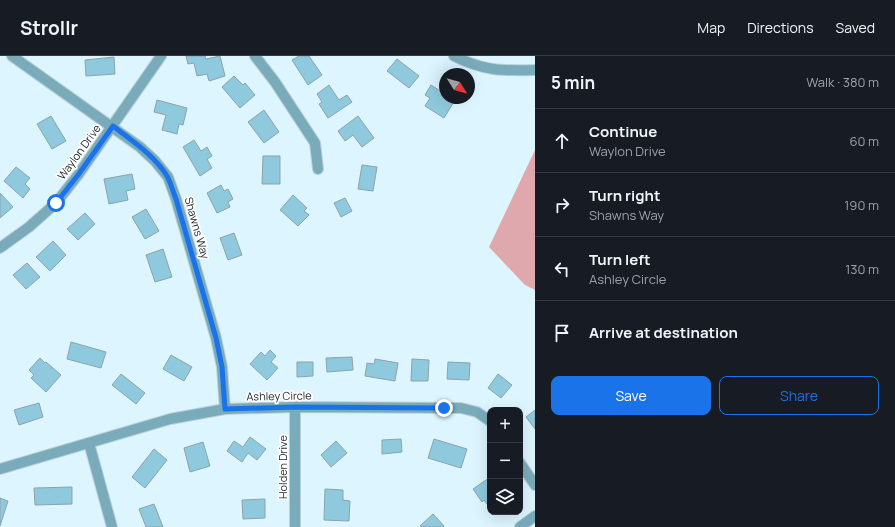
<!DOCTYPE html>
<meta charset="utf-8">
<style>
body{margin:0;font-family:Manrope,sans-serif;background:#242831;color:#f1f3f6}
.controls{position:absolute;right:12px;bottom:12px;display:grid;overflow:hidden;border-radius:8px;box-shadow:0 4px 16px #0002}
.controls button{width:36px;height:36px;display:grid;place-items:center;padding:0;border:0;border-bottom:1px solid #363941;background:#171b24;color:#f1f3f6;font:20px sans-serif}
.compass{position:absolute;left:439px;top:12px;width:36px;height:36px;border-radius:50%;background:#171b24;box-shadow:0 4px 16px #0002;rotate:127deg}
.stop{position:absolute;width:12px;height:12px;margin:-9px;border:3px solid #1a73e8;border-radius:50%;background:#fff}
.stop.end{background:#1a73e8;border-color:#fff;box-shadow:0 1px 4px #0008}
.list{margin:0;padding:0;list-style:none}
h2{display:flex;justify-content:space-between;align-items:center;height:52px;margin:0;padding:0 16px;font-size:17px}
h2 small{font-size:13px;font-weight:400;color:#9ea1a6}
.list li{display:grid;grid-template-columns:26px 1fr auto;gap:12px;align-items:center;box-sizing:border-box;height:64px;padding:0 16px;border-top:1px solid #363941}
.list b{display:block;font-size:15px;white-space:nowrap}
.list p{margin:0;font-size:13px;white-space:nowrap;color:#9ea1a6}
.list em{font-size:13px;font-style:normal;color:#9ea1a6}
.actions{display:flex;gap:8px;padding:12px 16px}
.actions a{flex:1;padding:9px 0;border:1px solid #1a73e8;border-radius:8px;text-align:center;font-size:14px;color:#1a73e8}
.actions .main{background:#1a73e8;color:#fff}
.icon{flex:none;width:22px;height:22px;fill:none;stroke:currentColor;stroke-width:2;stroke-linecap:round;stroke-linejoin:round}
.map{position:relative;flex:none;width:535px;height:471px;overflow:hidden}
header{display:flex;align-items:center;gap:24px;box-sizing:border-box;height:56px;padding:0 20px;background:#171b24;border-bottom:1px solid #363941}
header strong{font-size:19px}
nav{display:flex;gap:22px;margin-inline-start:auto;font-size:14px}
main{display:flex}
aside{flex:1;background:#171b24}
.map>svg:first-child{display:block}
.water{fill:#dfa8ac}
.building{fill:#8fc9dd;stroke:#8ba3ab}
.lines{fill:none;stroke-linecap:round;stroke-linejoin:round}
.minor-casing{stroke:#bbd1d9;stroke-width:12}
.minor{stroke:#7aabbb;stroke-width:10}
.route{stroke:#1a73e8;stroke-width:5}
.labels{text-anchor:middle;stroke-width:3.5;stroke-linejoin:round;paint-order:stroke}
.street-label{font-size:11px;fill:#222b2f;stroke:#fff}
</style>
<header>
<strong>Strollr</strong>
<nav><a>Map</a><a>Directions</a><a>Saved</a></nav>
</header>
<main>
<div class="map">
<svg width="535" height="471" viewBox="0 0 535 471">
<rect width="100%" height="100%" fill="#dcf5fe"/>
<path class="water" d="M535,94V234L525,229L489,191Z"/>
<g class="building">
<path d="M186,0H205L206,3L220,0L225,20L209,25L207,18L197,20L194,7L188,8Z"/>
<path d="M299,0H309L322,19L308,29L292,4Z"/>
<path d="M114,1L115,18L86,20L85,4Z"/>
<path d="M397,3L419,20L409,32L387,15Z"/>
<path d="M234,20L243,29L245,27L255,39L240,52L222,31Z"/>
<path d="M329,29L339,44L347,39L352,46L328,62L319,48L322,46L317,38Z"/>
<path d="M431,29L445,38V42H452L455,44L444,62L425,50L430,42L425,39Z"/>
<path d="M157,44L187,52L183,69L179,68L177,78L162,74L166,59L154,56Z"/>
<path d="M264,54L279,76L264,87L248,66Z"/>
<path d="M51,60L66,85L52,93L37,68Z"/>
<path d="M358,60L374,82L362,91L353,79L345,85L338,75Z"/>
<path d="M194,84L201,95L207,91L212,100L207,103L212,112L200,120L183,91Z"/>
<path d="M263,100H280V128H262Z"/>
<path d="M362,109L377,111L373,135L358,133Z"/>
<path d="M16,111L30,122L25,128L30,133L23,142L4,125Z"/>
<path d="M132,118L135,133L126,135L128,144L109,148L104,123Z"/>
<path d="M221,129L224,135L228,133L233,143L228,146L230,151L217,157L207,137Z"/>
<path d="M0,137L13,151L0,162Z"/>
<path d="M293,139L307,152L304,155L309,159L298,170L280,154Z"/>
<path d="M345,142L352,155L341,161L334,147Z"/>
<path d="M146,153L159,175L145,183L132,161Z"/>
<path d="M85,157L95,168L78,184L67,173Z"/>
<path d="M234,177L242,199L228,204L220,182Z"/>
<path d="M53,185L66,199L50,215L36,201Z"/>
<path d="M163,193L172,221L155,226L146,199Z"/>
<path d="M27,207L40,221L26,233L13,219Z"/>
<path d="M71,286L106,296L101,312L67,303Z"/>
<path d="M270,294L276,300L271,306L278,312L267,324L250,308L261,296L265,300Z"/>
<path d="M171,299L192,311L184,325L163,313Z"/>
<path d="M352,301L353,314L327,316L326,302Z"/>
<path d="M40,302L45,307L46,306L61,319L46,336L31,322L34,319L29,314Z"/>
<path d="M375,303L398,307L395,325L365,320L367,307L374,308Z"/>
<path d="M412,303L429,304L428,325H411Z"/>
<path d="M297,306H313V320L297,321Z"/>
<path d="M448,306L470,307L469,324L447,323Z"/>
<path d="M121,318L145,337L136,348L112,329Z"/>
<path d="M498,318L512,329L501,342L488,332Z"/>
<path d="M39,347L43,361L19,369L14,354Z"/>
<path d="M535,354V373L526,361Z"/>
<path d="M250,381L266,393L257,404L248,397L242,406L227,395L234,385L243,391Z"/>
<path d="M401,383L402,396L382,398V384Z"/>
<path d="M434,383L467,393L461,412L428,402Z"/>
<path d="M336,385L347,397L331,411L321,399Z"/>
<path d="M203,386L210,410L190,416L184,392Z"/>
<path d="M154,393L167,404L145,432L132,421Z"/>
<path d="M489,422L490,424V452L484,444L482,446L473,433Z"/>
<path d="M72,431V448L35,449L34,432Z"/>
<path d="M325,433L343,434V444L350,445L349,465L324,464Z"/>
<path d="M0,442L8,445L0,470Z"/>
<path d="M265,443V462L243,463L242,444Z"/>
<path d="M154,448L163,471H146L139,453Z"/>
<path d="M433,458L444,470L443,471H421L420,470Z"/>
</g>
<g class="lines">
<defs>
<g id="minor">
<path d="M12,0L140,91L155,105L168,121L176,143L216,282L222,311L225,353"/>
<path d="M255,0L275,26L315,87L318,113"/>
<path d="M454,0C484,15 502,15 535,14"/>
<path d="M0,192L29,171L56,147L78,119L161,0"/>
<path d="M295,351V471"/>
<path d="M89,387L112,471"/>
<path d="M520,407L535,429"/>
<path d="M0,413L170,363L225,353L295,351L461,352L477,356L490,365"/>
<path d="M520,471L535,460"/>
</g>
</defs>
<use href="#minor" class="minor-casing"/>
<use href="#minor" class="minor"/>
</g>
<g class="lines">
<path class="route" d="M56,147L78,119L113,70C132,85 154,99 167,120C171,127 173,136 176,143L216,282L222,311L225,353L295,351L444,352"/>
</g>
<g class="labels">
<g class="street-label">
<text transform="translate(79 96) rotate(-54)" y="4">Waylon Drive</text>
<text transform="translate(197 172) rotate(74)" y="4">Shawns Way</text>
<text transform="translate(279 340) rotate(-1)" y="4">Ashley Circle</text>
<text transform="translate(283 411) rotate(-90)" y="4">Holden Drive</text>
</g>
</g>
</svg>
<div class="controls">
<button>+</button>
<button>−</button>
<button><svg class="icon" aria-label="layers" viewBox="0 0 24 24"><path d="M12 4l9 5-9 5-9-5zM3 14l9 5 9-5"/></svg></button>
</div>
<svg class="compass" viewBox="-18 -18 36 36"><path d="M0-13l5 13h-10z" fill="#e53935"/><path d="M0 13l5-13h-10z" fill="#9ea1a6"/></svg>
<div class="stop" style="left:56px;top:147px"></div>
<div class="stop end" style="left:444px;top:352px"></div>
</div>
<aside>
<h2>5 min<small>Walk · 380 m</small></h2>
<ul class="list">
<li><svg class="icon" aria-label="ahead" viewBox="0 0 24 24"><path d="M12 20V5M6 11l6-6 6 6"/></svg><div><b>Continue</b><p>Waylon Drive</p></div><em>60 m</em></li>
<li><svg class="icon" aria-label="right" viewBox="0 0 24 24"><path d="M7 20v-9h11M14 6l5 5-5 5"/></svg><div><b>Turn right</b><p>Shawns Way</p></div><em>190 m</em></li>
<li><svg class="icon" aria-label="left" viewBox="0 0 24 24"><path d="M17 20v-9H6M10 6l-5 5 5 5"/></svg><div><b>Turn left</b><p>Ashley Circle</p></div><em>130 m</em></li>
<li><svg class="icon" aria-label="arrive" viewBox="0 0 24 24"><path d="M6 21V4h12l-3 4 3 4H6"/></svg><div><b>Arrive at destination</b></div></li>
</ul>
<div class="actions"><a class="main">Save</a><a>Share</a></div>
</aside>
</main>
